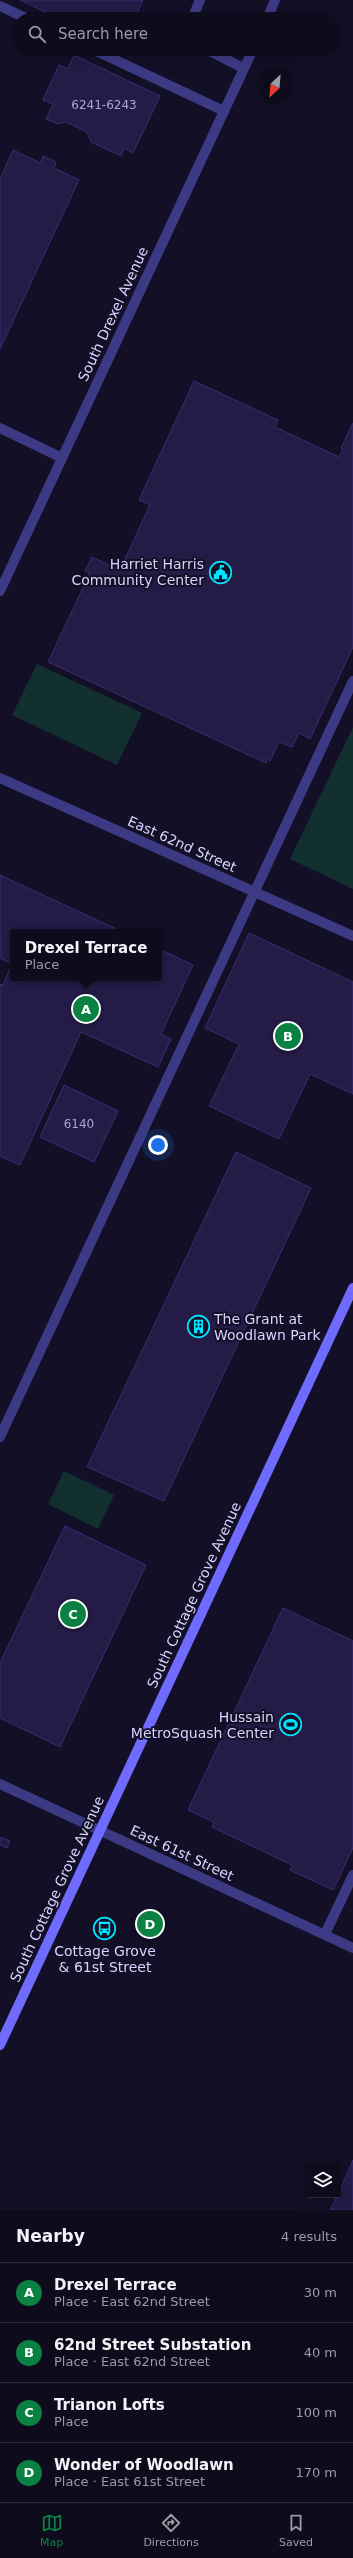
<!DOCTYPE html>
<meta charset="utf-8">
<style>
body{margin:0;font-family:"DejaVu Sans",sans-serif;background:#1c1929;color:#f1f3f6}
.controls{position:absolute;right:12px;bottom:12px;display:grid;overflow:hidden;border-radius:4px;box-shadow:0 4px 16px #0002}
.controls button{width:36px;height:36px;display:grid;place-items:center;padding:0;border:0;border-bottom:1px solid #2e2b3b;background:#0e0b1c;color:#f1f3f6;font:20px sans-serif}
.compass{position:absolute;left:257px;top:68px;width:36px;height:36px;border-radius:50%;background:#0e0b1c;box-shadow:0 4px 16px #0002;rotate:206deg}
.you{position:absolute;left:158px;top:1145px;width:14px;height:14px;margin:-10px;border:3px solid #fff;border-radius:50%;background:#1a73e8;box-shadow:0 0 0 6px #1a73e833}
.badge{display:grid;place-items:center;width:26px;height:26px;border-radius:50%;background:#0b8043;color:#fff;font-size:13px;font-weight:700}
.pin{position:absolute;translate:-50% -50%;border:2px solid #fff;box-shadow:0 1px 4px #0006}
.popup{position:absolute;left:10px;top:929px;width:152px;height:52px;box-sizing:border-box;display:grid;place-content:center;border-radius:4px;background:#0e0b1c;filter:drop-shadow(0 1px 3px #0005);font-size:13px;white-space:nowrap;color:#9b9ba3}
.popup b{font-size:15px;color:#f1f3f6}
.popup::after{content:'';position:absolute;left:50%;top:100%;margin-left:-8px;border:8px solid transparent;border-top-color:#0e0b1c}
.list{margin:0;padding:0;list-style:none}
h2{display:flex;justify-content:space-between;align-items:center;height:52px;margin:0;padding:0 16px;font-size:17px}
h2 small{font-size:13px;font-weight:400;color:#9b9ba3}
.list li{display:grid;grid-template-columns:26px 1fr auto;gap:12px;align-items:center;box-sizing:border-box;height:60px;padding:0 16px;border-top:1px solid #2e2b3b}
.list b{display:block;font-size:15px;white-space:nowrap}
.list p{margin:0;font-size:13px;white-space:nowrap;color:#9b9ba3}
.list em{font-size:13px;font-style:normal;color:#9b9ba3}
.icon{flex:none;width:22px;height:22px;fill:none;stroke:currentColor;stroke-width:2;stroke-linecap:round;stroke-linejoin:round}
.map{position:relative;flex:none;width:353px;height:2210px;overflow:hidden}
.search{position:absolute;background:#0e0b1c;box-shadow:0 4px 16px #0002;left:12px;right:12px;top:12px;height:44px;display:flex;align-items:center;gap:10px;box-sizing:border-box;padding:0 14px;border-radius:22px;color:#9b9ba3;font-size:15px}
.sheet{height:292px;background:#0e0b1c}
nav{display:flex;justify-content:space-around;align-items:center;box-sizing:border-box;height:56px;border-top:1px solid #2e2b3b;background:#0e0b1c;font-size:11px;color:#9b9ba3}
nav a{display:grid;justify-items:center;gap:2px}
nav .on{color:#0b8043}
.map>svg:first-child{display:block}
.green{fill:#12302f}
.building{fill:#241b47;stroke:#3b2d73}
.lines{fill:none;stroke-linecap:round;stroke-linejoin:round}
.service{stroke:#3d3a85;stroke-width:10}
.minor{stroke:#3d3a85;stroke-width:10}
.tertiary{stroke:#3d3a85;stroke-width:10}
.secondary{stroke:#6f6bff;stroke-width:10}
.labels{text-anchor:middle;stroke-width:4;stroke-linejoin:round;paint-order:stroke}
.number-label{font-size:12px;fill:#aca6d1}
.street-label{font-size:14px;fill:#d9d4ff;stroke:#130f26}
.poi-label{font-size:14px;fill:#d9d4ff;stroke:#130f26;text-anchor:end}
</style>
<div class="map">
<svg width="353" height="2210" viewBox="0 0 353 2210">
<rect width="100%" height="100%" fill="#130f26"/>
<g class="green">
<path d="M37,664L142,713L117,765L12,715Z"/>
<path d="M353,727V889L290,859Z"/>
<path d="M64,1471L114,1495L98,1529L48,1504Z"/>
</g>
<g class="building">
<path d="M20,0H143L134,19H60Z"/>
<path d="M124,49H139L136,55Z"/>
<path d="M74,55L160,96L133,153L124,148L121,156L91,142L87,132L66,122L58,124L46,119L53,104L43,100L59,65L68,69Z"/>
<path d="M13,150L40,163L43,156L56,162L54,168L79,180L0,349V179Z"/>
<path d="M194,381L278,420L275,427L339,457L343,449L341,448L353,423V647L310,739L299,733L292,747L279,742L270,761L267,759L266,763L48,662L90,573L85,571L92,557L120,570L150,505L139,500Z"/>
<path d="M0,875L123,932H13V978H159V949L193,965L161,1034L171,1039L158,1067L81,1032L20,1165L0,1156V984L3,985L12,964L0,958Z"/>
<path d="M249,933L353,982V1094L310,1074L279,1139L209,1106L239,1044L205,1028Z"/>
<path d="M64,1085L118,1111L94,1162L40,1137Z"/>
<path d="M236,1152L311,1188L164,1501L87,1467Z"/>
<path d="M65,1526L146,1565L60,1747L0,1718V1663Z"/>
<path d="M283,1608L353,1641V1848L333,1890L290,1870L292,1865L212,1827L214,1822L188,1810Z"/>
<path d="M0,1837L10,1841L7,1848L0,1845Z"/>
<path d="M353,2160V2210H330L338,2195Z"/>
</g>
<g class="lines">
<g class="service">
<path d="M0,6L28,19"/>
<path d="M192,19L200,0"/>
<path d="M92,49L224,111"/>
<path d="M155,49H165"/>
<path d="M206,49L243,68"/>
<path d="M0,428L62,458"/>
<path d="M0,1437L353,681"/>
<path d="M325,1934L353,1875"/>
</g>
<g class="minor">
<path d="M267,19L275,0"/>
<path d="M0,591L253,49"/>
<path d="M0,778L353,936"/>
</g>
<path class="tertiary" d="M0,1784L353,1948"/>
<path class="secondary" d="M0,2045L353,1288"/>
</g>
<defs>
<symbol id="civic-ring" viewBox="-11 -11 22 22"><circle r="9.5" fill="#130f26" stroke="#00e5ff" stroke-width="1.5"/><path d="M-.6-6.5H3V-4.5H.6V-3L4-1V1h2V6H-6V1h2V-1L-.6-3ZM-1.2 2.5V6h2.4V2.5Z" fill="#00e5ff"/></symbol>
<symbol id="building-ring" viewBox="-11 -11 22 22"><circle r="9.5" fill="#130f26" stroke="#00e5ff" stroke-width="1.5"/><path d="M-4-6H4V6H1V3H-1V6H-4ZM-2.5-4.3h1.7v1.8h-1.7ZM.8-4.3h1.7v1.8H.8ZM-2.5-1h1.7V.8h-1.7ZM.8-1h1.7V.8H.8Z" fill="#00e5ff"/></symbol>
<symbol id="stadium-ring" viewBox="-11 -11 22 22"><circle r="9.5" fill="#130f26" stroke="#00e5ff" stroke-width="1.5"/><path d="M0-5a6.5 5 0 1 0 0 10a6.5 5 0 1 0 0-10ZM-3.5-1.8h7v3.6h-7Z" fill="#00e5ff"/></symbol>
<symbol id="bus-ring" viewBox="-11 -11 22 22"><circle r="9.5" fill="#130f26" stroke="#00e5ff" stroke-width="1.5"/><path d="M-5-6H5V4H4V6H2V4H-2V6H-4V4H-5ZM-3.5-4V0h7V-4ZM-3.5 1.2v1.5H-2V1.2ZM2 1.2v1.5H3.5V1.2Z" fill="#00e5ff"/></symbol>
</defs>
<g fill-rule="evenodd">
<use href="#civic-ring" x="208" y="560" width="25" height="25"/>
<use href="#building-ring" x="186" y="1314" width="25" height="25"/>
<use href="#stadium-ring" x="278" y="1712" width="25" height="25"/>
<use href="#bus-ring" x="92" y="1916" width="25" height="25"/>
</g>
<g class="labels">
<g class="number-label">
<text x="104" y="109">6241-6243</text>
<text x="79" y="1128">6140</text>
</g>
<g class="street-label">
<text transform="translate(113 314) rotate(-65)" y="5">South Drexel Avenue</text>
<text transform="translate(182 844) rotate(24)" y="5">East 62nd Street</text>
<text transform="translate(194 1595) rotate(-65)" y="5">South Cottage Grove Avenue</text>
<text transform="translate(182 1853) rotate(25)" y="5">East 61st Street</text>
<text transform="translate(57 1889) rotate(-65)" y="5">South Cottage Grove Avenue</text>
</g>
<g class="poi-label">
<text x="204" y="569">Harriet Harris<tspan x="204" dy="16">Community Center</tspan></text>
<text x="214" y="1324" text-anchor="start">The Grant at<tspan x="214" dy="16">Woodlawn Park</tspan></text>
<text x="274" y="1722">Hussain<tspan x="274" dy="16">MetroSquash Center</tspan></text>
<text x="105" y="1956" text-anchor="middle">Cottage Grove<tspan x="105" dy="16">&amp; 61st Street</tspan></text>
</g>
</g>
</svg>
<div class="controls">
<button><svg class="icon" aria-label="layers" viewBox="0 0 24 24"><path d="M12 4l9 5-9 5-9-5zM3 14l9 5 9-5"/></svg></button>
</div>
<svg class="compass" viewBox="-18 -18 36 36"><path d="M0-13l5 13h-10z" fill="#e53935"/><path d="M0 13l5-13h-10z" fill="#9b9ba3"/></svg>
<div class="you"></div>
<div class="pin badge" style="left:86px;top:1009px">A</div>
<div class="popup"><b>Drexel Terrace</b>Place</div>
<div class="pin badge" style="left:288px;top:1036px">B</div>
<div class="pin badge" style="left:73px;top:1614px">C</div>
<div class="pin badge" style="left:150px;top:1924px">D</div>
<div class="search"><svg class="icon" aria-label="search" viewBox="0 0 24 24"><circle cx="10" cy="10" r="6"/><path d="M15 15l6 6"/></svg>Search here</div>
</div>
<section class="sheet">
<h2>Nearby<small>4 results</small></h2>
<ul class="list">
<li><span class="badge">A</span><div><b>Drexel Terrace</b><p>Place · East 62nd Street</p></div><em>30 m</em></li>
<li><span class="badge">B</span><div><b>62nd Street Substation</b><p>Place · East 62nd Street</p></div><em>40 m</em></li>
<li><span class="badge">C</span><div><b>Trianon Lofts</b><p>Place</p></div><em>100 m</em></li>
<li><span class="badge">D</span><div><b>Wonder of Woodlawn</b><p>Place · East 61st Street</p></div><em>170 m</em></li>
</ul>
</section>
<nav>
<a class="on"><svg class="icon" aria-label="map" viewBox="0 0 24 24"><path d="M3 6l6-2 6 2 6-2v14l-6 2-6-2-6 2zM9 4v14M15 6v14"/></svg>Map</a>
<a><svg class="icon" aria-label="directions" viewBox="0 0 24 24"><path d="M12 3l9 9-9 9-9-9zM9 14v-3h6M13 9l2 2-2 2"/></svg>Directions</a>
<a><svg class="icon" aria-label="saved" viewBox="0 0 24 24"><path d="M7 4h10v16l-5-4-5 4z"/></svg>Saved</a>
</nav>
